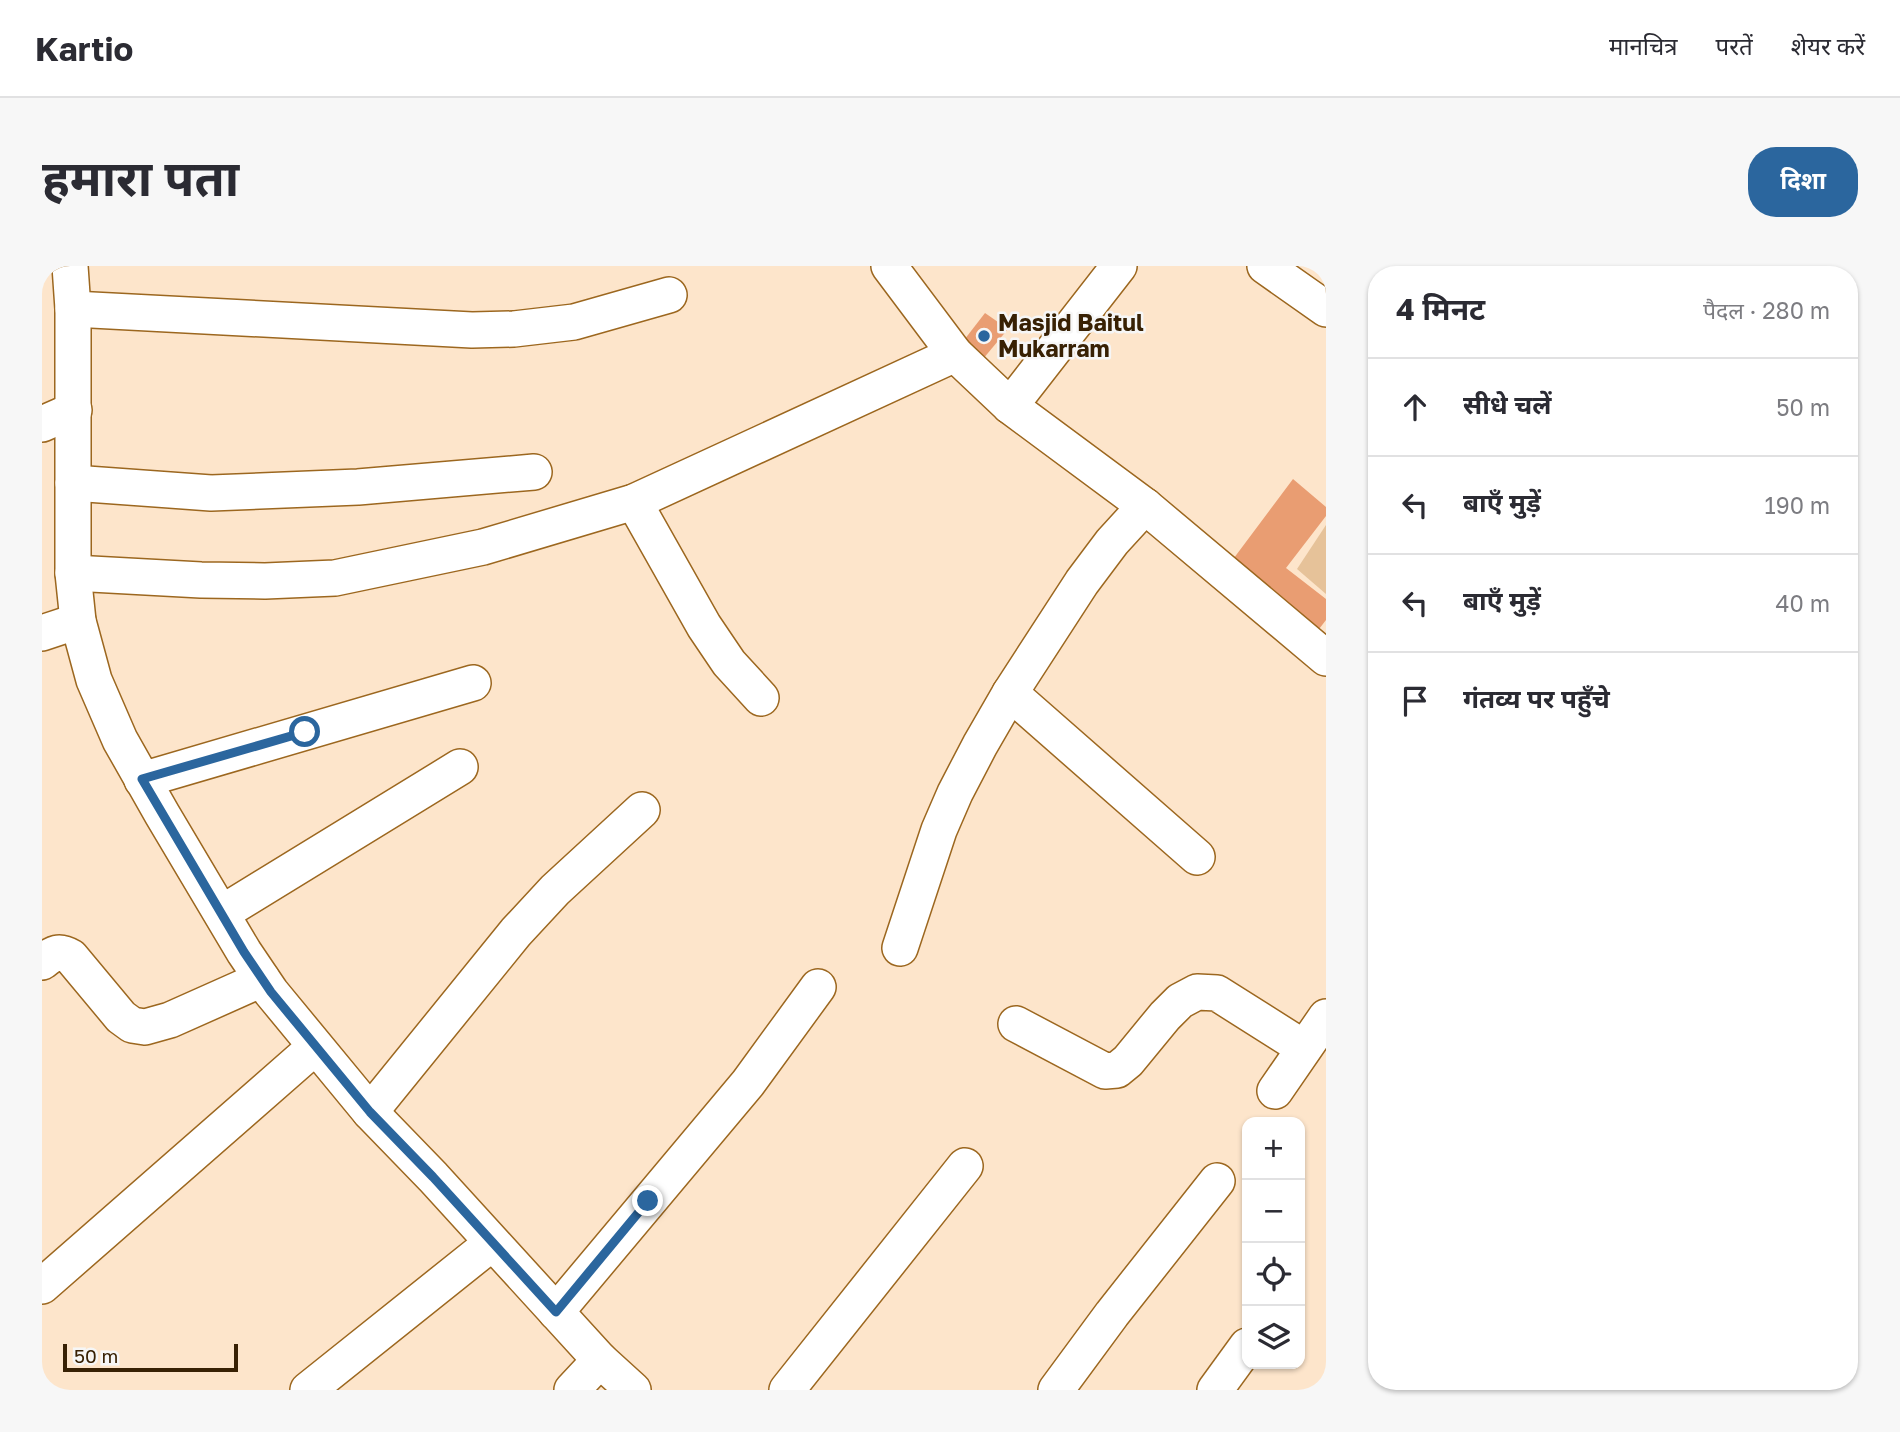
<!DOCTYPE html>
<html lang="hi">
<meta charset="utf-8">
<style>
body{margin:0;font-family:"Golos Text","Noto Sans Devanagari",sans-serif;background:#f7f7f7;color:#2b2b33}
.controls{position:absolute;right:21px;bottom:21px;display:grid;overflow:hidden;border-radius:14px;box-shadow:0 2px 5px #0004}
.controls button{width:63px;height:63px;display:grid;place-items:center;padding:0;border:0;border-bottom:2px solid #e1e1e2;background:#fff;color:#2b2b33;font:35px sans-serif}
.scale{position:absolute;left:21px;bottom:18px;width:175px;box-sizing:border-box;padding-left:7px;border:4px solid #382104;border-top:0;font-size:19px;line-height:24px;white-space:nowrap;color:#382104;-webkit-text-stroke:5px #f6f6f6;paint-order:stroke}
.stop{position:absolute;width:21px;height:21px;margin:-16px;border:5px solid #2b669e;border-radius:50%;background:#fff}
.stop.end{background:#2b669e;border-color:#fff;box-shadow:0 2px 7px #0008}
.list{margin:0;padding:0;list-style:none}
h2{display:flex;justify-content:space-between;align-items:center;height:91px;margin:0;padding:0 28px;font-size:30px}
h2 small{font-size:23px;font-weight:400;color:#7c7c81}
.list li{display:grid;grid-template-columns:46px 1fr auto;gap:21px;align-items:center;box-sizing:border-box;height:98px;padding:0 28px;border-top:2px solid #e1e1e2}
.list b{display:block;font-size:26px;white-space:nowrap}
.list em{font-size:23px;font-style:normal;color:#7c7c81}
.icon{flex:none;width:38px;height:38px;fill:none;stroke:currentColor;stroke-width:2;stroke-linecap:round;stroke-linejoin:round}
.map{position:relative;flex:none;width:1284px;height:1124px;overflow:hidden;border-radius:28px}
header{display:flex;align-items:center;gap:42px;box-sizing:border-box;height:98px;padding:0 35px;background:#fff;border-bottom:2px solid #e1e1e2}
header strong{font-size:33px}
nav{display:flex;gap:38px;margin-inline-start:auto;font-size:24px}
.intro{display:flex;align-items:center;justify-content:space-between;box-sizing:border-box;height:168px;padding:0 42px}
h1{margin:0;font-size:49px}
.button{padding:18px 32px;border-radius:28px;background:#2b669e;color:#fff;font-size:24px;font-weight:700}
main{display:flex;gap:42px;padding:0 42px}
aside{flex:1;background:#fff;border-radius:28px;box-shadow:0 2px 5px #0004}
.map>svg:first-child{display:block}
.green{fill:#e6c299}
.building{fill:#e99d72}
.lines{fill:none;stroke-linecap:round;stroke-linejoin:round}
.minor-casing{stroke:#9c671f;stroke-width:38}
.minor{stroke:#fff;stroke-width:35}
.route{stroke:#2b669e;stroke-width:9}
.poi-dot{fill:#2b669e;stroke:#f6f6f6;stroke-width:2.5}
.labels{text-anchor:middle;stroke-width:5;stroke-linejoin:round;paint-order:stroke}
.poi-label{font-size:23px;font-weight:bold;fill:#382104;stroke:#f6f6f6;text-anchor:start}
</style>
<header>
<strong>Kartio</strong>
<nav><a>मानचित्र</a><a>परतें</a><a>शेयर करें</a></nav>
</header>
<div class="intro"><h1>हमारा पता</h1><a class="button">दिशा</a></div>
<main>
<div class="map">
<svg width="1284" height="1124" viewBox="0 0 1284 1124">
<rect width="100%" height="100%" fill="#fde5cb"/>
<path class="green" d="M1284,259V328L1255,303Z"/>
<g class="building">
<path d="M943,47L966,63L936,99L919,78Z"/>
<path d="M1251,213L1284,241V250L1244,302L1284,333V354L1274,367L1189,296Z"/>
</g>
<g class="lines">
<defs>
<g id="minor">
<path d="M28,0L31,43V307L36,355L52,414L78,474L120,548L202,686L229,726L328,846L391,911L558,1094L591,1124"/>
<path d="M847,0L913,88L968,140L1103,240L1284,392"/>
<path d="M1223,0L1284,43"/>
<path d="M31,43L430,64L472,63L532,56L627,29"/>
<path d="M968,140L1077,0"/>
<path d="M0,158L32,144"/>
<path d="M31,217L169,227L316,221L492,206"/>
<path d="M592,236L662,360L687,397L719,432"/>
<path d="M31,307L159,314L223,315L293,312L441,281L592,236L913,88"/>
<path d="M0,367L36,355"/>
<path d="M968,427L1155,591"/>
<path d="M100,514L431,417"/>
<path d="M180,647L418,501"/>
<path d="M858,682L897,564L913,527L938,479L968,427L1040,316L1070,276L1103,240"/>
<path d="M0,696C11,688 16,683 29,691L79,751L90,759L103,761L128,754L220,713"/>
<path d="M974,758L1063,805L1075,804L1086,795L1123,750L1138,735L1155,726L1175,727L1262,782"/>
<path d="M1233,825L1284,751"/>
<path d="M328,846L474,666L513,624L600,544"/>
<path d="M0,1020L273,781"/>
<path d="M514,1046L706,817L776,721"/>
<path d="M266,1124L450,977"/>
<path d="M530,1124L558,1094"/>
<path d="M745,1124L923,900"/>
<path d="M1014,1124L1070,1048L1175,915"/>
<path d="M1173,1124L1205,1080"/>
</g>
</defs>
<use href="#minor" class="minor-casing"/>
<use href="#minor" class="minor"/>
</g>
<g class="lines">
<path class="route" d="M263,466L100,513L202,686L229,726L328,846L391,911L514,1046L606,935"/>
</g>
<circle class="poi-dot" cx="942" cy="70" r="7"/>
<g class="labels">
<g class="poi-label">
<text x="956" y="65">Masjid Baitul<tspan x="956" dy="26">Mukarram</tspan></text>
</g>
</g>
</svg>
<div class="controls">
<button>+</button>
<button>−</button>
<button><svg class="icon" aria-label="locate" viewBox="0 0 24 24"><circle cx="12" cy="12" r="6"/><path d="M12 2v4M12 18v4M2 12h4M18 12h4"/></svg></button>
<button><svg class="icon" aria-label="layers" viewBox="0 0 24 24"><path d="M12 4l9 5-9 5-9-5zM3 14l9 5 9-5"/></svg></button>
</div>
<div class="scale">50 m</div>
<div class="stop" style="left:263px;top:466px"></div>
<div class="stop end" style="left:606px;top:935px"></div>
</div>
<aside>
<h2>4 मिनट<small>पैदल · 280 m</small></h2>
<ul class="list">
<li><svg class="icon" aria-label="ahead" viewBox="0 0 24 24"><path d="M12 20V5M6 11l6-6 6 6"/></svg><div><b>सीधे चलें</b></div><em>50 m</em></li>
<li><svg class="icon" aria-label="left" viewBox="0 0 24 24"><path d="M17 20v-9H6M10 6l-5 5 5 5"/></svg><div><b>बाएँ मुड़ें</b></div><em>190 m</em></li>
<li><svg class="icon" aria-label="left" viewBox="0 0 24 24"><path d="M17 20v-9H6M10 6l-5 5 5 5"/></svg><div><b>बाएँ मुड़ें</b></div><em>40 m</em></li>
<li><svg class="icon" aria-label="arrive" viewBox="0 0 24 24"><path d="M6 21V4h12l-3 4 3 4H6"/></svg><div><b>गंतव्य पर पहुँचे</b></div></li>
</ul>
</aside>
</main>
